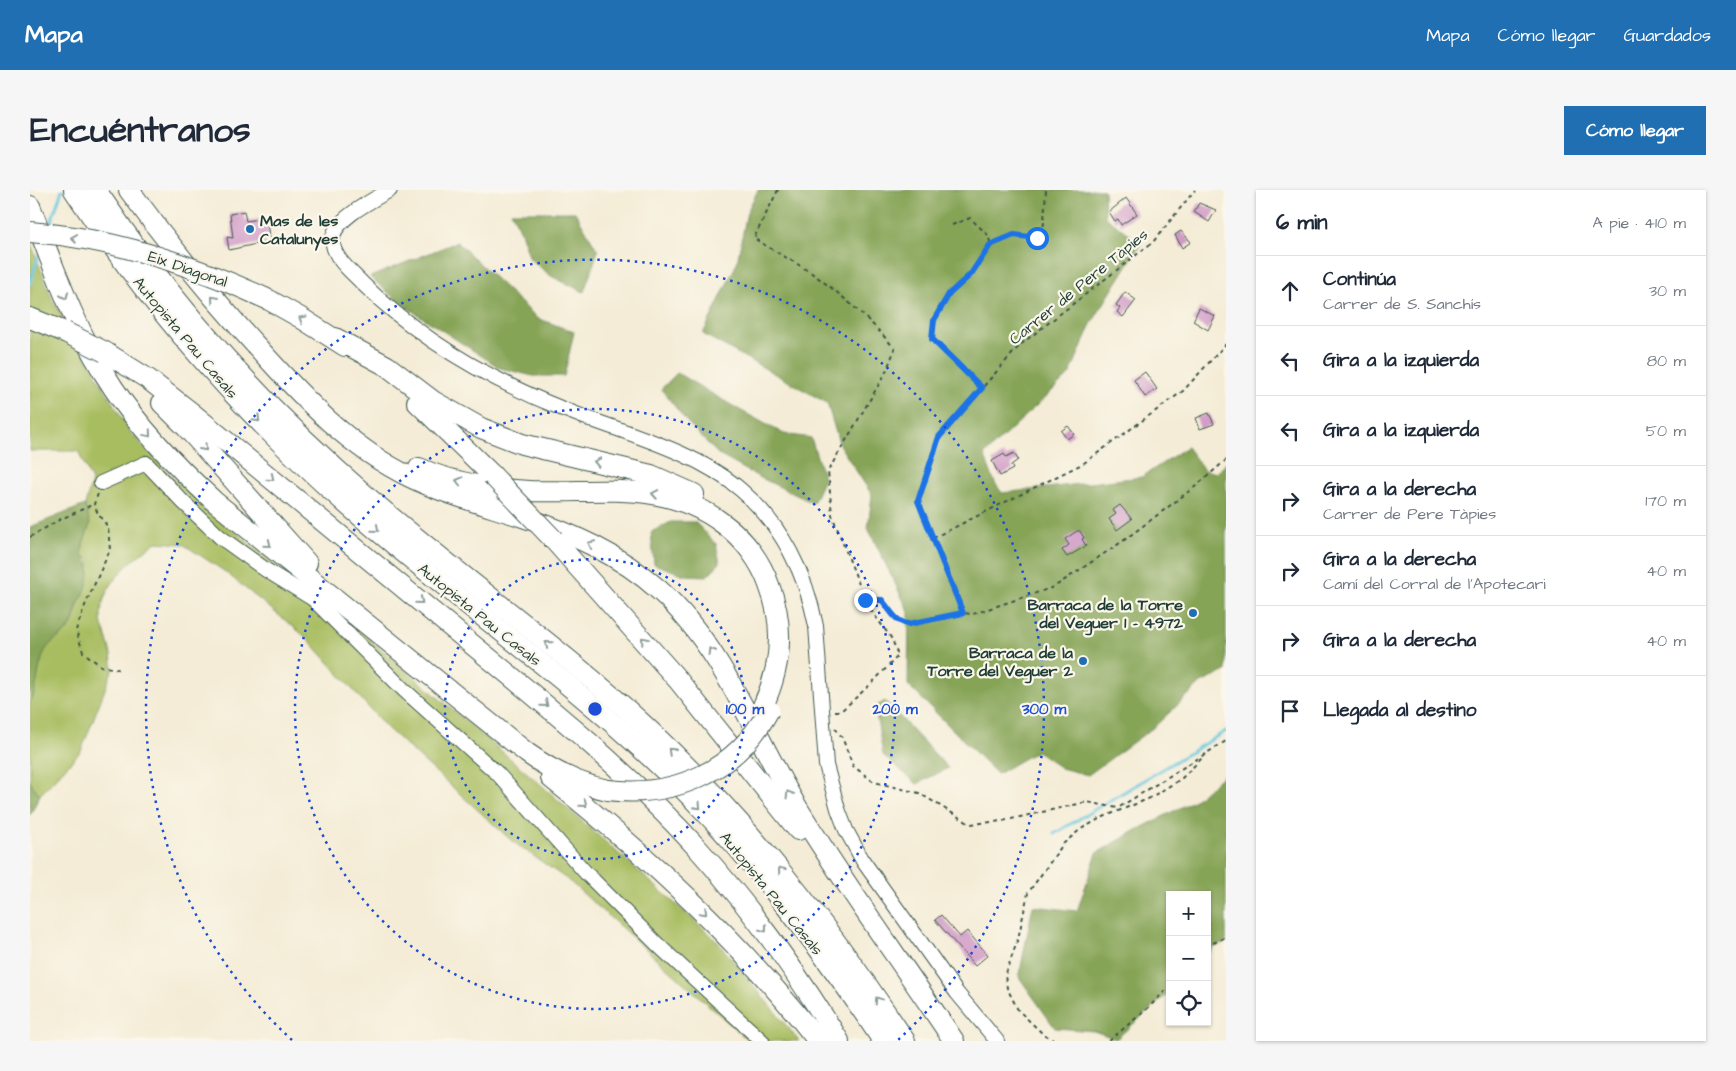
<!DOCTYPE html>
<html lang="es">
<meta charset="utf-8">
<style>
body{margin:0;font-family:"Architects Daughter",sans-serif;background:#f6f6f7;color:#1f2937}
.controls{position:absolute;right:15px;bottom:15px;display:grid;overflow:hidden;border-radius:0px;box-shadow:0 1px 4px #0004}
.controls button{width:45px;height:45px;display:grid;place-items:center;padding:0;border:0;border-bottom:1px solid #e0e1e3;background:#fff;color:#1f2937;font:25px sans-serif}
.stop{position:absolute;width:15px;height:15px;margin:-11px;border:4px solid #1a73e8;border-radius:50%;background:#fff}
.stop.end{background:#1a73e8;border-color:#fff;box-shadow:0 1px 5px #0008}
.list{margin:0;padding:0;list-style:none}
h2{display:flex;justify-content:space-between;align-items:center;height:65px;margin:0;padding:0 20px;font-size:21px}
h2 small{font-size:16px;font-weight:400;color:#747a83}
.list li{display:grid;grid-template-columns:32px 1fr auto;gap:15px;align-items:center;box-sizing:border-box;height:70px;padding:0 20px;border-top:1px solid #e0e1e3}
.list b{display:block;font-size:19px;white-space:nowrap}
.list p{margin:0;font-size:16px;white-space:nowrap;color:#747a83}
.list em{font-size:16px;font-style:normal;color:#747a83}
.icon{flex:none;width:28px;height:28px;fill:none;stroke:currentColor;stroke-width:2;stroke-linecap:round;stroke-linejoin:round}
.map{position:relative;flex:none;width:1196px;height:851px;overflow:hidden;border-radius:0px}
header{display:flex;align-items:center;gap:30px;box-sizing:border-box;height:70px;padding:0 25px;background:#1f6fb2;color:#fff}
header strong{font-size:24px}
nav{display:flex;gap:28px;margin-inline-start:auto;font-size:18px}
.intro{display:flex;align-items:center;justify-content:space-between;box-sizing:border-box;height:120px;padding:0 30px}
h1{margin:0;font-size:35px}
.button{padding:12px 22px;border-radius:0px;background:#1f6fb2;color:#fff;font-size:18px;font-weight:700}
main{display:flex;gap:30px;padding:0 30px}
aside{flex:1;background:#fff;border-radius:0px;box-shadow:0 1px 4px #0004}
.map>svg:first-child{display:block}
.green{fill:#a8bd61;stroke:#647d4a}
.forest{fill:#86a457;stroke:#527046}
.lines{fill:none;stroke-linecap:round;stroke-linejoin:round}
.stream{stroke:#62c6e0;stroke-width:3}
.building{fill:#d099c6}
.minor-casing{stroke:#3f574c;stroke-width:16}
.highway-casing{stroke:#3f574c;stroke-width:22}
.path{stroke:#3f574c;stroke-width:2;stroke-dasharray:4 4;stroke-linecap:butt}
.minor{stroke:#fff;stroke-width:14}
.highway{stroke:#fff;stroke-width:20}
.highway-bridge-casing{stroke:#3f574c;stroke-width:22;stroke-linecap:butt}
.highway-bridge{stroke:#fff;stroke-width:20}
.oneway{stroke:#8f9e9a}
.route{stroke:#1a73e8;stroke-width:6}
.ring{fill:none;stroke:#1d4ed8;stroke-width:2.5;stroke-dasharray:2.5 5}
.poi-dot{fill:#1f6fb2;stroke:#fbf7ec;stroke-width:2}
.labels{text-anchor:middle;stroke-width:4.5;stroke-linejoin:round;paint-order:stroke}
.poi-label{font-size:16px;font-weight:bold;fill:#1f3d34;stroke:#fbf7ec;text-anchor:end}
.street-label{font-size:16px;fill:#1f3d34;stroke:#fbf7ec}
.centre{fill:#1d4ed8;stroke:#fbf7ec;stroke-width:2.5}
.ring-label{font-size:15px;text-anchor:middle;font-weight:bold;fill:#1d4ed8;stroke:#fbf7ec;stroke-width:4.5;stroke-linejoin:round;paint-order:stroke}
</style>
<header>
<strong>Mapa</strong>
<nav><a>Mapa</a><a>Cómo llegar</a><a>Guardados</a></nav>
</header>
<div class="intro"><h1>Encuéntranos</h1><a class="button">Cómo llegar</a></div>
<main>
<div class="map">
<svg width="1196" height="851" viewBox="0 0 1196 851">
<rect width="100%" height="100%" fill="#fbf7ec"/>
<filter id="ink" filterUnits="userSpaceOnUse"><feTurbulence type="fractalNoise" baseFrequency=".02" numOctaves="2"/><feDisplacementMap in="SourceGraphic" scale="10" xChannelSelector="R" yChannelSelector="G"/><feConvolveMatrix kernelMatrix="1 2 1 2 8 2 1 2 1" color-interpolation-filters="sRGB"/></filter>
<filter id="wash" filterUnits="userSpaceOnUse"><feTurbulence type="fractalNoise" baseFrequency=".0096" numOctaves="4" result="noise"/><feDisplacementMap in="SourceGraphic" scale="20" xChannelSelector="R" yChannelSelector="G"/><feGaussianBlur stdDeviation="1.12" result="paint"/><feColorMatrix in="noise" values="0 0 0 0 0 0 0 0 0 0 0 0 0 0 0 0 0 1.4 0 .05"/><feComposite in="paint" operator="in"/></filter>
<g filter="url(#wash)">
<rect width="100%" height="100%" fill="#f4ecd6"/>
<path class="green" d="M0,51L22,109L100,242L145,290L237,369L311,425L510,594L685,749L769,851H719L538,690L482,651L356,537L277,448L194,381L153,354L126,352C102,370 70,395 71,428C71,433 73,439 75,443C79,456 83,467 82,481L51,561L10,605L0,592V513L13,464L18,455L36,442L43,433L49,412L54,403L59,382V371L52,364L53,354L60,334L55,315L62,291L48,261H0Z"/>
<g class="forest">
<path d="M728,0H1074L1075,27L1111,53L1060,136L1040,184L954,265L965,293L972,303L1112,287L1157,257L1174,280L1186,283L1196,273V481L1171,493L1124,537L1058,585L1031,578L1007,561L967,584L878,495L879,422L838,338L842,305L810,256L797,213L673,144L707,73L717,22Z"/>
<path d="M481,22H545L568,61L554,102L521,86L500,69L490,39Z"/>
<path d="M427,52L507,128L544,142L534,186H503L470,178L370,113L340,87Z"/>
<path d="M647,183L708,219L754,244L781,248L794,289L783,313L727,286L689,265L658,233L631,199Z"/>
<path d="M55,315L60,334L53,354L52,364C62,375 60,389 54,403C53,407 50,409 48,413C44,423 44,433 37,441C28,449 17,453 13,465C7,481 8,498 0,513V337Z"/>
<path d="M641,332H665L686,354L690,373L677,386L655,385L624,374L621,342Z"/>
<path d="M855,511L918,578L887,594L853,565L845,517Z"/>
<path d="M1196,583V752L1185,757L1177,765V705H1140V802L1086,849L1064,841L1025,838L989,787L1003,716L1047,721L1067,663L1107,640L1165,610Z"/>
<path d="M0,592L10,605L0,625Z"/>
</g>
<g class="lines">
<g class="stream">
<path d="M19,38L32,0"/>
<path d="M0,93L9,65"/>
<path d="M1024,644L1196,541"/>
</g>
</g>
<g id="blocks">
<g class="building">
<path d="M1096,8L1107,24L1091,35L1088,29L1085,31L1079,22Z"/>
<path d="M1169,13L1186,20L1179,32L1164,22Z"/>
<path d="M214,21L216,31L236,28L240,51L199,60L197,47L203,48L200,24Z"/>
<path d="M1151,41L1161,52L1152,58L1145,45Z"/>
<path d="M1095,102L1106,110L1093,127L1087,122L1090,118L1086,115Z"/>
<path d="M1169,118L1185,126L1178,140L1163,131Z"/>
<path d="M1115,182L1127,199L1115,207L1104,190Z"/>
<path d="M1179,223L1184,234L1170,239L1166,228Z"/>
<path d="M1038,236L1044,244L1037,249L1031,241Z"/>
<path d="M984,263L988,270L981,275L983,279L970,286L962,271L974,264L976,267Z"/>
<path d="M1090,315L1102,329L1087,340L1079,329L1086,324L1083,320Z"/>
<path d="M1047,341H1050L1054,348L1052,349L1056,356L1037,367L1032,360L1039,355L1035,349Z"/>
<path d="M911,725L930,747L937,741L958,765L945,776L905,730Z"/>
</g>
</g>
</g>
<g filter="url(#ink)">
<use href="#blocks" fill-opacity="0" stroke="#3f574c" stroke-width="1"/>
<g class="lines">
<defs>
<g id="minor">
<path d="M360,0C345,9 306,28 303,47C300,66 321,81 332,93C388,148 460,190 533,219C590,242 663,259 711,300C752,335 776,384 786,436L796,575L808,619L816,640L833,671L927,803L967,851"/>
<path d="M71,293L116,273L153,312L190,347L236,380L283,409L374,500L468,584L556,683L628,755L732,851"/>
</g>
<g id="highway">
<path d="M44,0C123,121 219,230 328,324C428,411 537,487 633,579C717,660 789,754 853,851"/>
<path d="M66,0C143,116 235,219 341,310C430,387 528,456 615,536C716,630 799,736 875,851"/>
<path d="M99,0C140,56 184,110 231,161C275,210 320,258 380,287C415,304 453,314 490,326C541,343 589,364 629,400C694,458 723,544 767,617C816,697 872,773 924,851"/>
<path d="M0,16C24,78 46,143 84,199C112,241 147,277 185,312L497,563C522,581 547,594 578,600"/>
<path d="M239,110L271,128L315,156"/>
<path d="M0,128L35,142"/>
<path d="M305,148L357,176L403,211L451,238L492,254L621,285L664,304"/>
<path d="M75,162L118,189L163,224C253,298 343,372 433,447C515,514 598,581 669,660C722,719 768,784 809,851"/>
<path d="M387,212L462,285"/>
<path d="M132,213L157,238L277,373"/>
<path d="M389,278C423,293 462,299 499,301C569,304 635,288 695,335C715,350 731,372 739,395C755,436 751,477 733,516"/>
<path d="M524,350L648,490L768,640"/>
<path d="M521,588C620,668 710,751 788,851"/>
</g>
</defs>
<use href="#minor" class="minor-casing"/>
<use href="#highway" class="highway-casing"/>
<g class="path">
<path d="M748,0L724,48C743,61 764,71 783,84C813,106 841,130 865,159L855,184L798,281L802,325L837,415L862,449L868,466L841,494L811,521H805"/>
<path d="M922,35L940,28L958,45L961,55L941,84L919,104L904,130L902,149L952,198"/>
<path d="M961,55L984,45L1007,48L1013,45L1016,0"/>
<path d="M68,304L64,314L68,324L78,337L80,360L56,413L46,440L53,462L71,476L92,480"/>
<path d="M0,347L29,330L64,314"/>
<path d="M903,348L1054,273L1153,201L1196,154"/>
<path d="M835,409L852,410C860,420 866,433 879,434L933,423L943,424L1024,397L1093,351L1166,296L1196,270"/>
<path d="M933,423L888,311L909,247L990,155L1123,52L1165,0"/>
<path d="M805,538L812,547L823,576L844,592L889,603L940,634L972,631L1057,612L1088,618L1196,551"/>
<path d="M1177,758L1181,754L1196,747"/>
<path d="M1025,851L1012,843L988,820L977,798L975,786L988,749L998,703L1034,653L1051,639L1071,628L1118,609L1151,589L1176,564"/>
<path d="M1079,851L1119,817L1140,796"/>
</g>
<use href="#minor" class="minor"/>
<use href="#highway" class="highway"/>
<defs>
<g id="highway-bridge">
<path d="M0,42C84,48 164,75 239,110"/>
<path d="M35,142L75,162"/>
<path d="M462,285L524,350"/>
<path d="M578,600C645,608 706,581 739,520"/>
</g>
</defs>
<use href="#highway-bridge" class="highway-bridge-casing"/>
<use href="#highway-bridge" class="highway-bridge"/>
</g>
<defs><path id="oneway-chevron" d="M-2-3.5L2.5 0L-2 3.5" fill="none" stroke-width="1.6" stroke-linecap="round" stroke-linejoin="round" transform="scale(1.25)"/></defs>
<g class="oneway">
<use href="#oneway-chevron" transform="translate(44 48) rotate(-171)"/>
<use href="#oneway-chevron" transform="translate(35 106) rotate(67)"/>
<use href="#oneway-chevron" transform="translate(184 109) rotate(-131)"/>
<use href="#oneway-chevron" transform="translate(272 129) rotate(-150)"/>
<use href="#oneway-chevron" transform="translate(227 229) rotate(45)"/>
<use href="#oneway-chevron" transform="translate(118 244) rotate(50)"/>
<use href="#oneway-chevron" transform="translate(174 258) rotate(48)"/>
<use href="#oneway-chevron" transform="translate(567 272) rotate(-167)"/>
<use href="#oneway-chevron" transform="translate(241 288) rotate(39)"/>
<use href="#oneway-chevron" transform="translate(429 291) rotate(-166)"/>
<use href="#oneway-chevron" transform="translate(625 304) rotate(-170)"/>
<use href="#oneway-chevron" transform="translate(346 339) rotate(40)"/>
<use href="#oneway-chevron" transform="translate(238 354) rotate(39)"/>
<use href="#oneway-chevron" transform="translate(561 354) rotate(-154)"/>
<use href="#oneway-chevron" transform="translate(390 411) rotate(40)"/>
<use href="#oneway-chevron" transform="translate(614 450) rotate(-131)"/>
<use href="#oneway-chevron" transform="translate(518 454) rotate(-141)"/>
<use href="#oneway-chevron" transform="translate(681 461) rotate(-122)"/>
<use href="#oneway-chevron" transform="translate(515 514) rotate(40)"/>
<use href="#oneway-chevron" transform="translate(641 561) rotate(-136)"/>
<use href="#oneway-chevron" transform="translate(759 604) rotate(-121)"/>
<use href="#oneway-chevron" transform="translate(554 614) rotate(39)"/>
<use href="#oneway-chevron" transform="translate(668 616) rotate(46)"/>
<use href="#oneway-chevron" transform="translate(751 680) rotate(-130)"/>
<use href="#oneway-chevron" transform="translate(674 722) rotate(45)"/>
<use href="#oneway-chevron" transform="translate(734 739) rotate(53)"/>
<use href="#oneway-chevron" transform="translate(848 810) rotate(-124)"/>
</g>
</g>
<g class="lines" filter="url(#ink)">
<path class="route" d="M835,410H852C860,420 866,433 879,434L933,423L888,311L909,247L952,198L902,149L904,130L919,104L941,84L960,55L984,45L1007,48"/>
</g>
<g class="ring">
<circle cx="565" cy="519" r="150"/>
<circle cx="565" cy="519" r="300"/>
<path d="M262 850A449 449 0 1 1 868 850"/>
</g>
<g class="poi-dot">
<circle cx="220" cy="39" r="5"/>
<circle cx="1163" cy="423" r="5"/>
<circle cx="1053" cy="471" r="5"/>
</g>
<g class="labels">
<g class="poi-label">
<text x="230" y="36" text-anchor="start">Mas de les<tspan x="230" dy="18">Catalunyes</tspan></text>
<text x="1153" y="420">Barraca de la Torre<tspan x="1153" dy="18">del Veguer 1 - 4972</tspan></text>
<text x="1043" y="468">Barraca de la<tspan x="1043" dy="18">Torre del Veguer 2</tspan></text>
</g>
<g class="street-label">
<text transform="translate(158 78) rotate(19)" y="6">Eix Diagonal</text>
<text transform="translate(1048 96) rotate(-39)" y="6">Carrer de Pere Tàpies</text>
<text transform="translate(156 147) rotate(50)" y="6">Autopista Pau Casals</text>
<text transform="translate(450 424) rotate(39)" y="6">Autopista Pau Casals</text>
<text transform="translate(742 703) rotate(51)" y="6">Autopista Pau Casals</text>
</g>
</g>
<circle cx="565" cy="519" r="8" class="centre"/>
<g class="ring-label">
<text x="715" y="524">100 m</text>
<text x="865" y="524">200 m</text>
<text x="1014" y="524">300 m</text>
</g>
</svg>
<div class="controls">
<button>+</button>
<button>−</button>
<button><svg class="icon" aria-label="locate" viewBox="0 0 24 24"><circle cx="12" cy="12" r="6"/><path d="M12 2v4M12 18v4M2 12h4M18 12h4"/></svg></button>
</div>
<div class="stop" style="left:1007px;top:48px"></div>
<div class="stop end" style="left:835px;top:410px"></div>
</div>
<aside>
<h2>6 min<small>A pie · 410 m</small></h2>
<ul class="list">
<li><svg class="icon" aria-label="ahead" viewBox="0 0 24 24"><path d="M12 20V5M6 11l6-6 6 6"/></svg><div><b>Continúa</b><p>Carrer de S. Sanchís</p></div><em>30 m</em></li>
<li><svg class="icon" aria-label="left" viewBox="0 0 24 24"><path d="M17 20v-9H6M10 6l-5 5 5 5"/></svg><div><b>Gira a la izquierda</b></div><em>80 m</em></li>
<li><svg class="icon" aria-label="left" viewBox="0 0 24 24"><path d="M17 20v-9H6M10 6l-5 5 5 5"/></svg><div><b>Gira a la izquierda</b></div><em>50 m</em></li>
<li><svg class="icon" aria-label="right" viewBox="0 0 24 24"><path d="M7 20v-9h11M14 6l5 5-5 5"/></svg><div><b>Gira a la derecha</b><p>Carrer de Pere Tàpies</p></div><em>170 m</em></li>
<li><svg class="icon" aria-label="right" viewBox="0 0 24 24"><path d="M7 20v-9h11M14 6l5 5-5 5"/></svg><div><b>Gira a la derecha</b><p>Camí del Corral de l'Apotecari</p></div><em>40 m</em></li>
<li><svg class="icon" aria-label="right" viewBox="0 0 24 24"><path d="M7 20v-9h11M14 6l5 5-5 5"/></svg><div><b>Gira a la derecha</b></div><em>40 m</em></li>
<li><svg class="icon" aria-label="arrive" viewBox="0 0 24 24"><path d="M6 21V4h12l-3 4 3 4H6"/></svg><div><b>Llegada al destino</b></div></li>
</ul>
</aside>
</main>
